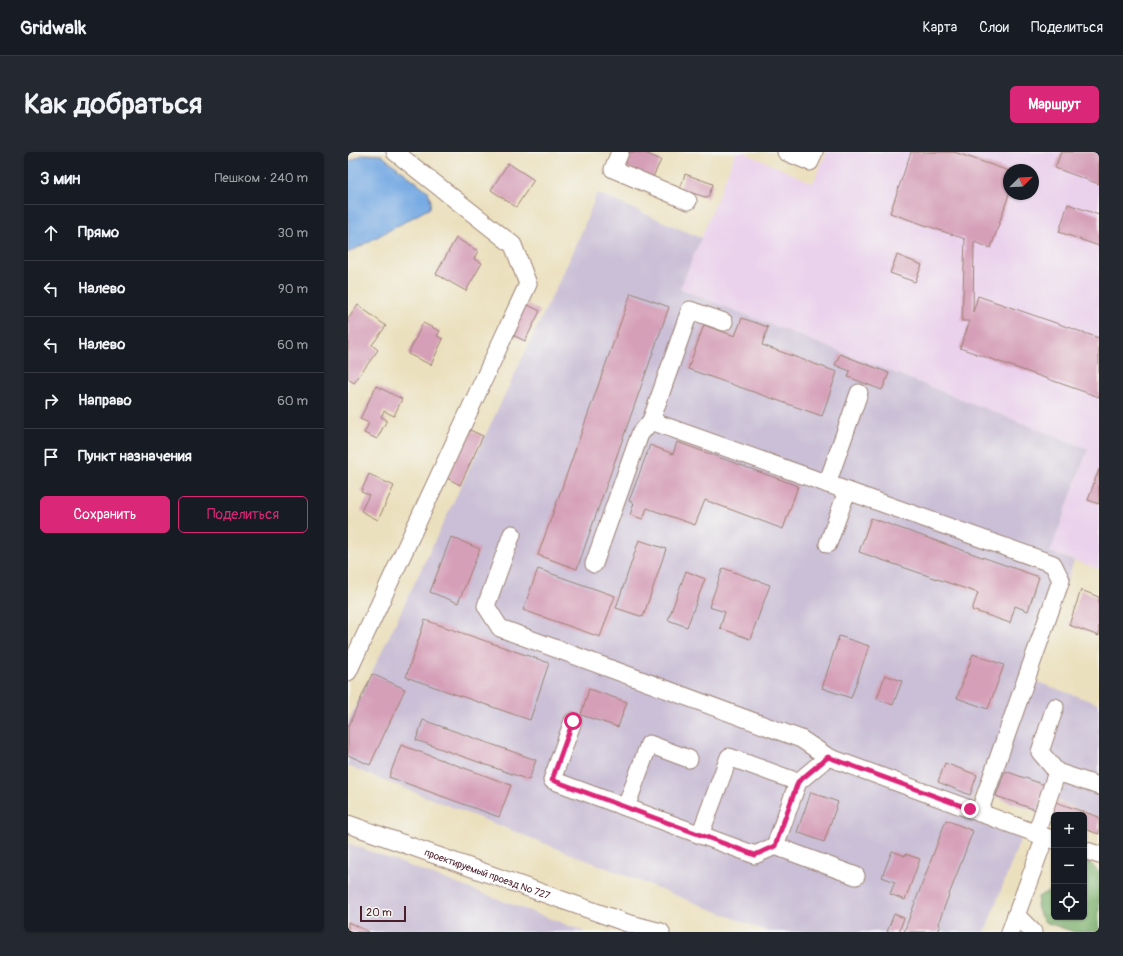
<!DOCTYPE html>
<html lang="ru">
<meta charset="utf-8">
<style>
body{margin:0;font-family:Pangolin,sans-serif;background:#242831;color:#f1f3f6}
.controls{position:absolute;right:12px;bottom:12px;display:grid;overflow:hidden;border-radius:6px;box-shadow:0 1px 3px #0004}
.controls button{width:36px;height:36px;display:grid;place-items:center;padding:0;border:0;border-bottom:1px solid #363941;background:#171b24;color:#f1f3f6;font:20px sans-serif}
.compass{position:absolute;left:655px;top:12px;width:36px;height:36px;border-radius:50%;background:#171b24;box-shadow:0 1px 3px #0004;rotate:66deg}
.scale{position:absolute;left:12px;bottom:10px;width:46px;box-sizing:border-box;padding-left:4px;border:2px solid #4a1f2b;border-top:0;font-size:11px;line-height:14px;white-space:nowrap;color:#4a1f2b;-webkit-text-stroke:3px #f6f6f2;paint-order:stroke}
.stop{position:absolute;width:12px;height:12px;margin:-9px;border:3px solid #db2777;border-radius:50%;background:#fff}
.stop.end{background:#db2777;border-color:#fff;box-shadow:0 1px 4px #0008}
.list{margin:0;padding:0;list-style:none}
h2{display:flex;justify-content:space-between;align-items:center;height:52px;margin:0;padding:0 16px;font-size:17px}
h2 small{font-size:13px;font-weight:400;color:#9ea1a6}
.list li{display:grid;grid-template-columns:26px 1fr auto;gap:12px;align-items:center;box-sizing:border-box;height:56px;padding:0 16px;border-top:1px solid #363941}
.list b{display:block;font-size:15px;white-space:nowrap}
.list em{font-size:13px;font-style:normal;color:#9ea1a6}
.actions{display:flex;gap:8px;padding:12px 16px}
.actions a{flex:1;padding:9px 0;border:1px solid #db2777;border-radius:6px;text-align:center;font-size:14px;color:#db2777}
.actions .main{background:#db2777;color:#fff}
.icon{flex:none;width:22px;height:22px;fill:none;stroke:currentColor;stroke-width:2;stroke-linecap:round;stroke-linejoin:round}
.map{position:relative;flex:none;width:751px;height:780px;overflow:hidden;border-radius:6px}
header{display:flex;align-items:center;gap:24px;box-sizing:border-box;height:56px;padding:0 20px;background:#171b24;border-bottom:1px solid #363941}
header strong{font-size:19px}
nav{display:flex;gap:22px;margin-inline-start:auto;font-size:14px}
.intro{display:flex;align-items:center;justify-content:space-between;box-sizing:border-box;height:96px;padding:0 24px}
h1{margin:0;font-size:28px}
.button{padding:10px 18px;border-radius:6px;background:#db2777;color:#fff;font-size:14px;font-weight:700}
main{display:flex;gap:24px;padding:0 24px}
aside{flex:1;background:#171b24;border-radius:6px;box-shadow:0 1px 3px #0004}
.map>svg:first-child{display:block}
.built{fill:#ead1ec;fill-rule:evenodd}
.industrial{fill:#cabfd6}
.forest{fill:#7aaf6a;stroke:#62674a}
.water{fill:#77aae3;stroke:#606487}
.building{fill:#d59fb7}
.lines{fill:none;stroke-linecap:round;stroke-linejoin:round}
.minor-casing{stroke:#9a8074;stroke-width:19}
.minor{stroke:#fff;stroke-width:17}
.route{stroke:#db2777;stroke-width:5}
.labels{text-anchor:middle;stroke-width:3;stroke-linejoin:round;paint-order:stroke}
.street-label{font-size:10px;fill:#4a1f2b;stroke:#f6f6f2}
</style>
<header>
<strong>Gridwalk</strong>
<nav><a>Карта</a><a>Слои</a><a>Поделиться</a></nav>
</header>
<div class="intro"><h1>Как добраться</h1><a class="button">Маршрут</a></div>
<main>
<aside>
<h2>3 мин<small>Пешком · 240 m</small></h2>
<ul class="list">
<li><svg class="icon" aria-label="ahead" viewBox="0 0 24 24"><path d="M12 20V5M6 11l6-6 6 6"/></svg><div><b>Прямо</b></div><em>30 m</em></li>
<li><svg class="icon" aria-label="left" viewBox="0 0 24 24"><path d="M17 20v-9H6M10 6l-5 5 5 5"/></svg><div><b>Налево</b></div><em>90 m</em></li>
<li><svg class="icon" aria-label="left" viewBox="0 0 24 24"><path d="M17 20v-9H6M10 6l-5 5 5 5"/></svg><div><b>Налево</b></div><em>60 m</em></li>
<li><svg class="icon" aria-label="right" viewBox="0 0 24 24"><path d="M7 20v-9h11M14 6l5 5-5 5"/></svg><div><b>Направо</b></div><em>60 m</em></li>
<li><svg class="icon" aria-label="arrive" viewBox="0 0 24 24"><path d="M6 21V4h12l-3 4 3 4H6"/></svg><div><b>Пункт назначения</b></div></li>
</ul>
<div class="actions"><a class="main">Сохранить</a><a>Поделиться</a></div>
</aside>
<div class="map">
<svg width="751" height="780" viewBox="0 0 751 780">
<rect width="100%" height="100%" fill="#f6f6f2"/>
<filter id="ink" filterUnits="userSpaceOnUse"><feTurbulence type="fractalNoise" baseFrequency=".025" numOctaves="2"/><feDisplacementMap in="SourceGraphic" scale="8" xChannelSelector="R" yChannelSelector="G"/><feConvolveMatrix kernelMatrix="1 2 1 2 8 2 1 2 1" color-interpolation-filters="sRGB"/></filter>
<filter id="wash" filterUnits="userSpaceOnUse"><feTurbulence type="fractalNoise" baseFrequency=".012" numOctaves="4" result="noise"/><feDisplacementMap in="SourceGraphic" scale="16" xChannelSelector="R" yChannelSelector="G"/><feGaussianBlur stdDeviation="0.9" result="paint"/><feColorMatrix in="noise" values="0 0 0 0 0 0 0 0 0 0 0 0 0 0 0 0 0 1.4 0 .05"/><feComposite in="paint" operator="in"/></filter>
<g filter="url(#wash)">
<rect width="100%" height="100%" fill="#ebe0bd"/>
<path class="built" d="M388,0H395L465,31L479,0H751V417L702,400L740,297L332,137L353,86ZM661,18H685V42H661Z"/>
<g class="industrial">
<path d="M249,41L353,86L332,137L740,297L702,400L726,409L684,528L751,552V665L696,644L690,660L628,638L619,666L673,686L637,780H421L0,614V570L228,94Z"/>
<path d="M0,691L238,780H0Z"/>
</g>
<path class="forest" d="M736,708L740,709L751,720V780H726L697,770L692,763L689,755L690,745L698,740L706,741V765H736Z"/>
<path class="water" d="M16,2L33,3L80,39L83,49L82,56L0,101V10Z"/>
<g id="blocks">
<g class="building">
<path d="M279,0H295L313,8L304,27L273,13Z"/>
<path d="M563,0H606L661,19V42L643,96L626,90L625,160L630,144L751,186V245L612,196L622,169H614L617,87L542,61Z"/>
<path d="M713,0H751V32L707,16Z"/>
<path d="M160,11L186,28L168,55L143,38Z"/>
<path d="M337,22L365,32L360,46L332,37Z"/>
<path d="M720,52L751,63V94L711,80Z"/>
<path d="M108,86L130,99L126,107L134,111L118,139L88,122Z"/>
<path d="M549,103L574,113L567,130L542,121Z"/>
<path d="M283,141L321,155L229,417L190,403Z"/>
<path d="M178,152L192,159L177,189L163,182Z"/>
<path d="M10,153L38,174L24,193L30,198L6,231L0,227V167Z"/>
<path d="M394,166L420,175L414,193L489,220L474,264L340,217L356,173L387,184Z"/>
<path d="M75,171L92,179L89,184L95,187L83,213L60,202Z"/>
<path d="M492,202L541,221L534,238L500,225L502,219L487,213Z"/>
<path d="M28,234L54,247L46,264L36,259L33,265L39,268L29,287L16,281L21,271L12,267Z"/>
<path d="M122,278L135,284L112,333L99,326Z"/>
<path d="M329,290L450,334L435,377L357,348L347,373L299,356L295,367L282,363L286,351L281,349L302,293L325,302Z"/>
<path d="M751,317V352L740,348Z"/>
<path d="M21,322L46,334L30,368L13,359L21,343L13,340Z"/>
<path d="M523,366L691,425L680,459L667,454L662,471L624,458L630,441L511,400Z"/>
<path d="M103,385L132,397L110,451L82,440Z"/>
<path d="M291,388L318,397L295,465L268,456Z"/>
<path d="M375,416L422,433L402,487L372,476L377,460L361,455Z"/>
<path d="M190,417L267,444L252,485L175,458Z"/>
<path d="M338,419L357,427L339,475L320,468Z"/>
<path d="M733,438L751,445V484L721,473Z"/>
<path d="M77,468L201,511L182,568L58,525Z"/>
<path d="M491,484L521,494L503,546L474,536Z"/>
<path d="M625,502L656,513L640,557L609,546Z"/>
<path d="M24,522L57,537L22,613L0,603V575Z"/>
<path d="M537,523L554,529L545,553L529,547Z"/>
<path d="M241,537L279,550L270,575L233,563Z"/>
<path d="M75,568L188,608L181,628L68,588Z"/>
<path d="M53,593L163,633L151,665L41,625Z"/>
<path d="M597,611L629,623L622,643L590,630Z"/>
<path d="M657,619L697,633L688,658L648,644Z"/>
<path d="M463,640L490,650L476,690L449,680Z"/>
<path d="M707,650L751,665V682L736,677V663H706V666L702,665Z"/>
<path d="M598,668L625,679L590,772L592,773L589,780H556Z"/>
<path d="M544,699L557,704V702L572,707L557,748L542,742L547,730L534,725Z"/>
<path d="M546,762L556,766L551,780H539Z"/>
<path d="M0,770L21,780H0Z"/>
</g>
</g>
</g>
<g filter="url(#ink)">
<use href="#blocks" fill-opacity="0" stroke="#9a8074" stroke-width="1"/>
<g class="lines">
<defs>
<g id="minor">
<path d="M272,0L265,17L340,49"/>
<path d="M438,0L462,10L466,0"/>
<path d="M376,170L342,158L303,269L705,412L713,428L631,661"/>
<path d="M479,332L511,241"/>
<path d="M164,382L138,454L152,476L453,587L480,605L706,688"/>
<path d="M480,392L499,339"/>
<path d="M246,412L292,282L303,269"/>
<path d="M0,520L180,132L165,93L47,0"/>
<path d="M225,569L204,628L407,703L427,694"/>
<path d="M480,605L450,630L427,694L508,724"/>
<path d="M709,620L751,634"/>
<path d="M278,655L301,592L341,607"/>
<path id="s1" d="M0,672L279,771L313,780"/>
<path d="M688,682L709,620L692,600L707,555"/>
<path d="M352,683L381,605L450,630"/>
<path d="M736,698L751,703"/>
<path d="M668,763L685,780"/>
<path d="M662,780L697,685"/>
</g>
</defs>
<use href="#minor" class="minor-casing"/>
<use href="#minor" class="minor"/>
</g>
</g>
<g class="lines" filter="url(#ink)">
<path class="route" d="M225,569L204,628L407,703L427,694L450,630L480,605L622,657"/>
</g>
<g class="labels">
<g class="street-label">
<text dy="4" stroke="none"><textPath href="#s1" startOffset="148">проектируемый проезд № 727</textPath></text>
</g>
</g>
</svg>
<div class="controls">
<button>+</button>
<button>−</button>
<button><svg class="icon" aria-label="locate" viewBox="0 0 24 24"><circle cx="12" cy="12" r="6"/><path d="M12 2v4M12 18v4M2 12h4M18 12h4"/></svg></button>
</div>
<svg class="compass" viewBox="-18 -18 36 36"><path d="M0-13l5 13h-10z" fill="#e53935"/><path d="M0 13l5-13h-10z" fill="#9ea1a6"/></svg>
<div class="scale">20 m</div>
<div class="stop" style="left:225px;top:569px"></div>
<div class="stop end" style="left:622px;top:657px"></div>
</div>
</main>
